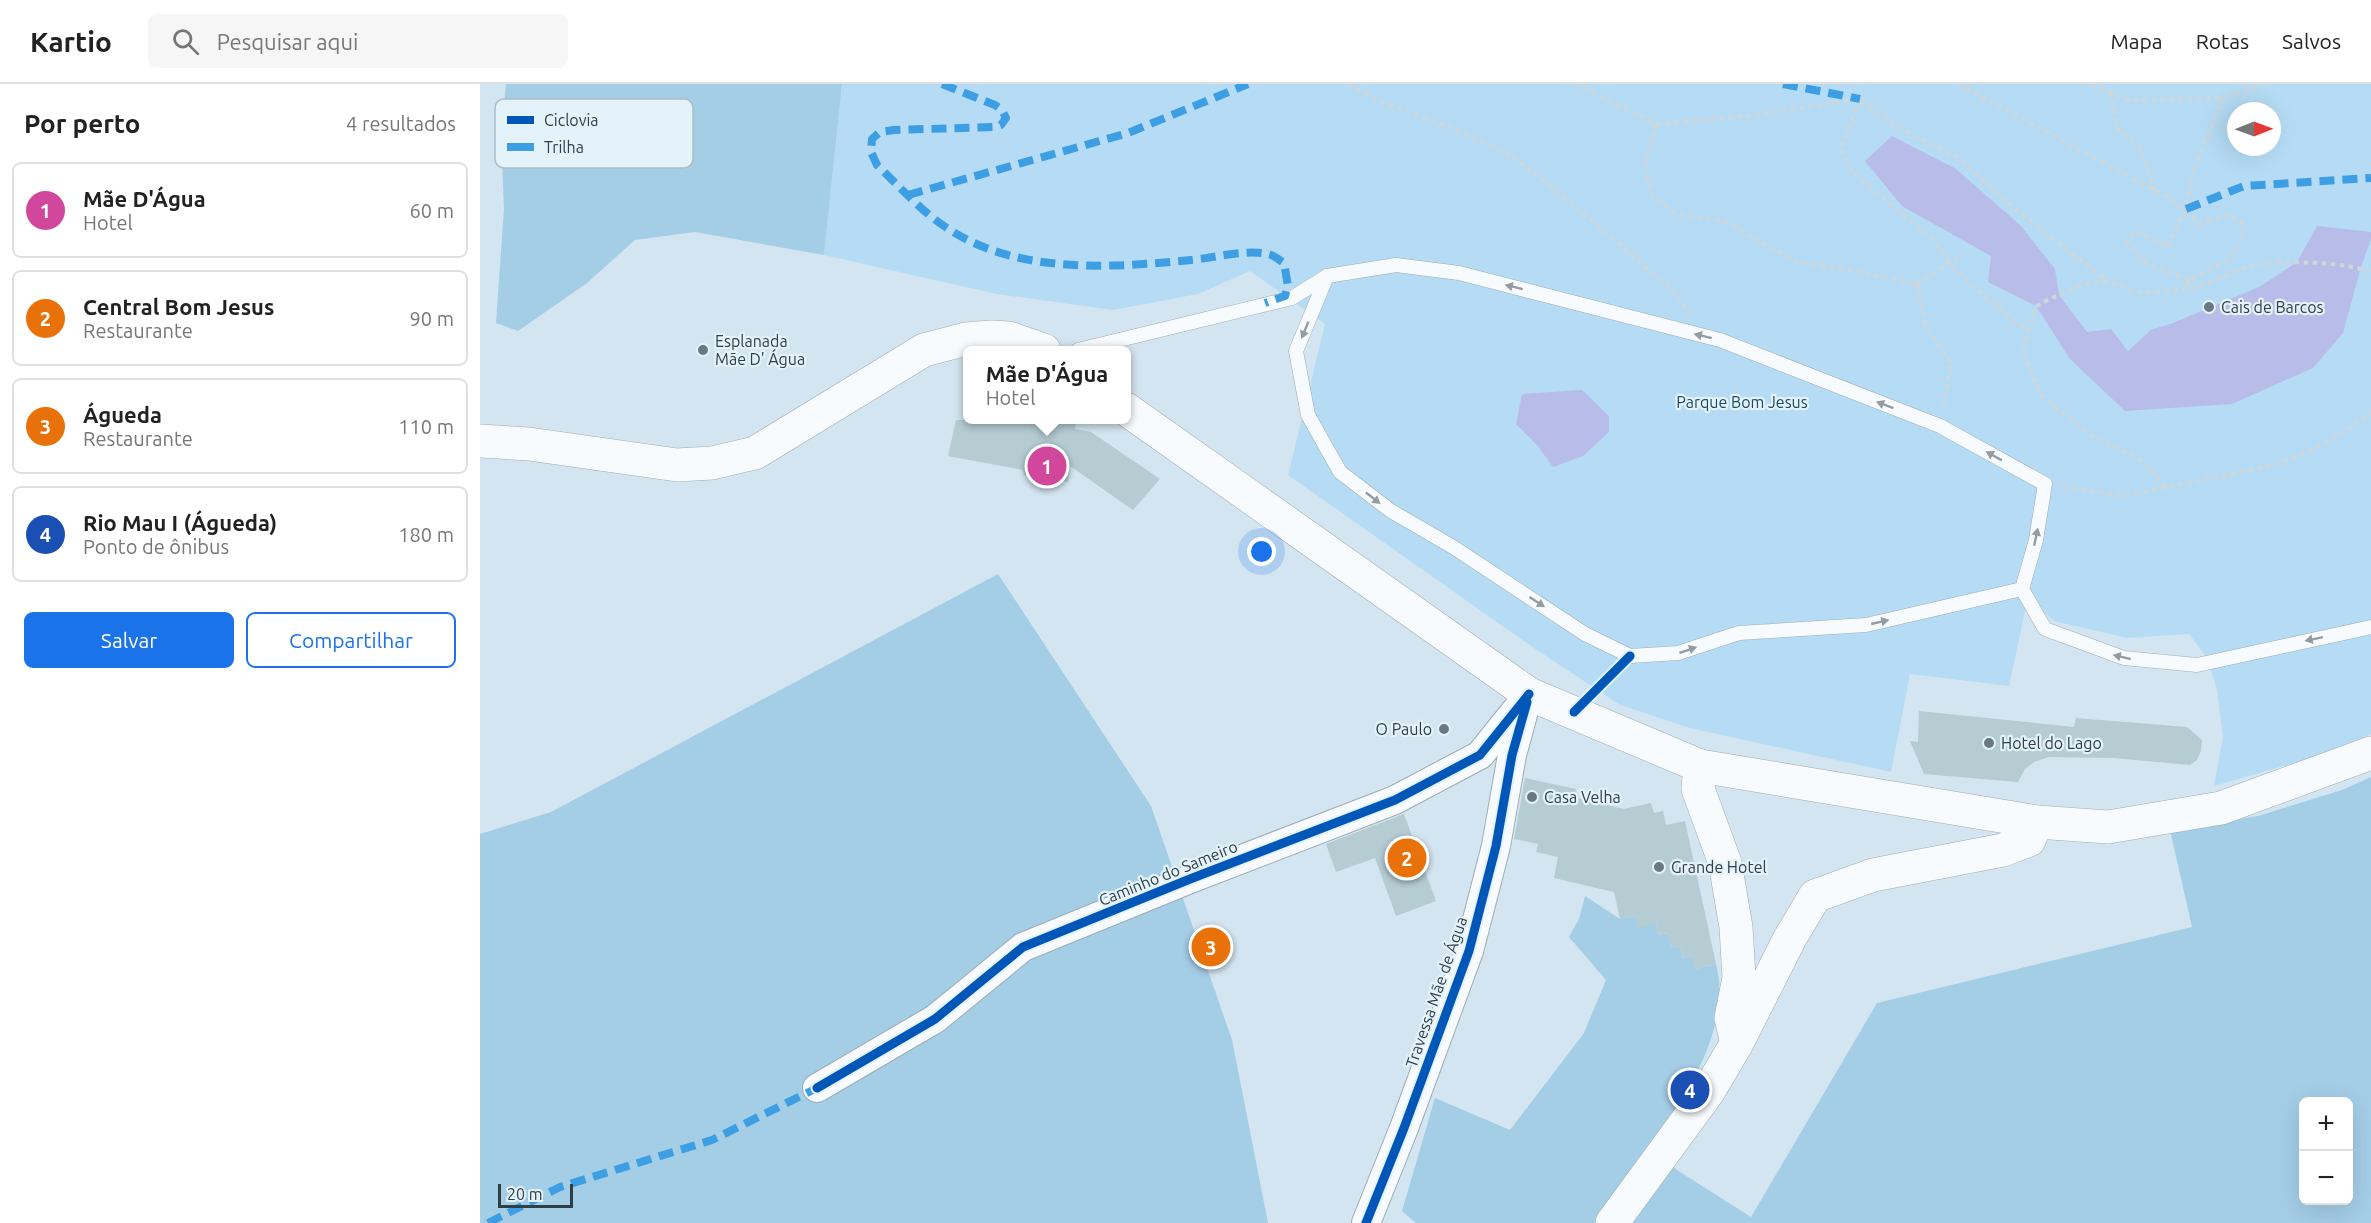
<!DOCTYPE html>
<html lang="pt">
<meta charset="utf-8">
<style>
body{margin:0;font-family:Ubuntu,sans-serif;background:#f6f6f6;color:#222}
.controls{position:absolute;right:18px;bottom:18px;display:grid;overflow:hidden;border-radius:9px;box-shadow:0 6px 24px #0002}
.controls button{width:54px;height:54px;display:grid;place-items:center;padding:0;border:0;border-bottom:2px solid #e0e0e0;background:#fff;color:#222;font:30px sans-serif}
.compass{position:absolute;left:1747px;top:18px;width:54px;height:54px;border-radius:50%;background:#fff;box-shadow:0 6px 24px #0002;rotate:89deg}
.scale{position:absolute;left:18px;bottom:15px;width:75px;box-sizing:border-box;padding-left:6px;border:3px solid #303e46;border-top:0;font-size:16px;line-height:21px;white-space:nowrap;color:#303e46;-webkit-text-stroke:4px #e4f2fa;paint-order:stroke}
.you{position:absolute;left:782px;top:468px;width:21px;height:21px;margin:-15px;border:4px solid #fff;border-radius:50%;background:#1a73e8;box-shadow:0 0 0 9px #1a73e833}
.badge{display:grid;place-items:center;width:39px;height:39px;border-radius:50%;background:#1a73e8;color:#fff;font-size:20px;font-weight:700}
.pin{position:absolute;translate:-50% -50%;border:3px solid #fff;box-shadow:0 2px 6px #0006}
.popup{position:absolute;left:483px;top:262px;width:168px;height:78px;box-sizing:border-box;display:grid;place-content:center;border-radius:9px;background:#fff;filter:drop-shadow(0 2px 4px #0005);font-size:20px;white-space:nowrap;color:#767676}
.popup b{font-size:22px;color:#222}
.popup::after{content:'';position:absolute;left:50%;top:100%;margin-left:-12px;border:12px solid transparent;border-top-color:#fff}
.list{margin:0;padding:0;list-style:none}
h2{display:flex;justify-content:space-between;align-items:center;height:78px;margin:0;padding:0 24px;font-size:26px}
h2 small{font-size:20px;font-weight:400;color:#767676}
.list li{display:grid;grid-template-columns:39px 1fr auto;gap:18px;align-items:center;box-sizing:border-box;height:96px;margin:0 12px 12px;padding:0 12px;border:2px solid #e0e0e0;border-radius:9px}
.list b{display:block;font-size:22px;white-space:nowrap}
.list p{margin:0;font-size:20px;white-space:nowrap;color:#767676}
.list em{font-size:20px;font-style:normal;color:#767676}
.actions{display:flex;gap:12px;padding:18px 24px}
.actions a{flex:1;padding:14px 0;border:2px solid #1a73e8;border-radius:9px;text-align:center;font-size:21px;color:#1a73e8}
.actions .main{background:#1a73e8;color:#fff}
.icon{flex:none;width:33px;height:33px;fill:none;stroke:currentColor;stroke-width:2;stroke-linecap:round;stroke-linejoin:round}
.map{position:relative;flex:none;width:1891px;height:1139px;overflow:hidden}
header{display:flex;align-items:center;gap:36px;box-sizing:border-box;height:84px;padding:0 30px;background:#fff;border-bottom:2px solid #e0e0e0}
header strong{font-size:28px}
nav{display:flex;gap:33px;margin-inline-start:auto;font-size:21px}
.search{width:420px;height:54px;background:#f6f6f6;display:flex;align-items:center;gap:15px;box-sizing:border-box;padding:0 21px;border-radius:9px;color:#767676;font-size:22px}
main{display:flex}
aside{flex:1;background:#fff}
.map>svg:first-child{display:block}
.green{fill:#b5dcf4;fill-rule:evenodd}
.forest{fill:#a4cde6;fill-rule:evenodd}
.water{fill:#b8bce8}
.building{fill:#b5ccd3}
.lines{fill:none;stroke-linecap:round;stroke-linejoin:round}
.service-casing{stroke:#9eacb5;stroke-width:15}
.minor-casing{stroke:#9eacb5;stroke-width:30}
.secondary-casing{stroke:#9eacb5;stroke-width:34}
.path{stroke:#d0d7da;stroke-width:4;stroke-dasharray:4.5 4.5;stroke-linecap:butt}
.service{stroke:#f8fbfd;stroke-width:14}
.minor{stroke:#f8fbfd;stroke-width:28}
.secondary{stroke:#f8fbfd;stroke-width:33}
.quiet{stroke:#3e9ee4;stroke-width:8;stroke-dasharray:15 8;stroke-linecap:butt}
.cycleway-casing{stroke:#e4f2fa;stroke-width:13}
.cycleway{stroke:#0057b8;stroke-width:9}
.oneway{fill:#949ca2}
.poi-dot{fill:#697882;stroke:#e4f2fa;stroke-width:2}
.labels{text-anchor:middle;stroke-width:4.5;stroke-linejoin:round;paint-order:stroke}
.poi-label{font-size:16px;fill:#303e46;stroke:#e4f2fa;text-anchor:start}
.park-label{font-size:16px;fill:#1b4b64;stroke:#e4f2fa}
.street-label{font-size:16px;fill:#303e46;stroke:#e4f2fa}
.key{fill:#e4f2fa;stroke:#aebcc4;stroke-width:1.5}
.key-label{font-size:16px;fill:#303e46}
</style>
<header>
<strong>Kartio</strong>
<div class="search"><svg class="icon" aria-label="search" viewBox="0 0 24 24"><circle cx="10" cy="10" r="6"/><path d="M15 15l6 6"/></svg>Pesquisar aqui</div>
<nav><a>Mapa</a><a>Rotas</a><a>Salvos</a></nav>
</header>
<main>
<aside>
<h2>Por perto<small>4 resultados</small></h2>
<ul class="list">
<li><span class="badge" style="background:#d1479c">1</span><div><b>Mãe D'Água</b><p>Hotel</p></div><em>60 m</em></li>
<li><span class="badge" style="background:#e8710a">2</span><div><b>Central Bom Jesus</b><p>Restaurante</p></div><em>90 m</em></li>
<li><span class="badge" style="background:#e8710a">3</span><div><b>Águeda</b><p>Restaurante</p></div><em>110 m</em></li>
<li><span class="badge" style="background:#1a4fb4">4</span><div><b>Rio Mau I (Águeda)</b><p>Ponto de ônibus</p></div><em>180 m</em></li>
</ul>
<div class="actions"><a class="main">Salvar</a><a>Compartilhar</a></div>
</aside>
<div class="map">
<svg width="1891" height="1139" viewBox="0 0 1891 1139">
<rect width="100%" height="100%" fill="#d3e5f0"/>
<path class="green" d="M362,0H1891V650L1835,673L1734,702L1743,653L1737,606L1727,574L1709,550L1647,554L1574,537L1548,513L1529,602L1430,590L1411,688L1206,643L1140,621L1051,562L808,391L845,240L770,187L718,210L633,226L517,210L344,171ZM1756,27H1792V63H1756Z"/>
<g class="forest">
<path d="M26,0H362L344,171L215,148L155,156L107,199L38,247L16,239L24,125L21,54Z"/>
<path d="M518,490L671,722L752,956L788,1139H0V750L71,728Z"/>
<path d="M1891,693V1139H936L922,1127L955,1014L1030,1046L1104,949L1126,896L1089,853L1099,835L1105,812L1140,835L1155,831L1158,843L1176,839L1178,851L1188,849L1191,864L1200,862L1203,874L1212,871L1215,885L1236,880C1253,942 1205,1014 1171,1063L1197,1086L1271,1133L1397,919L1712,843L1690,746L1778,732L1862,706ZM1824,1018H1868V1116H1824Z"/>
</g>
<g class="water">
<path d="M1412,52L1476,85L1540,141L1575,185L1579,211L1607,248L1631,245L1648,267L1671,246L1693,239L1779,203L1817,178L1837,142L1891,148V155L1881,183L1863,249L1833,284L1752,320L1645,327L1590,275L1556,222L1508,198L1511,172L1422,122L1385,77Z"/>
<path d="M1102,306L1129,332V348L1103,372L1073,383L1057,361L1036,340L1042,310Z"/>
</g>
<g class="building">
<path d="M476,336H597L595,345L611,348L680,395L653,426L590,382L588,398L544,391L543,386L468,372Z"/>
<path d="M1439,627L1594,643L1596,634L1707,643L1722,656L1721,667L1717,676L1710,681L1633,674L1569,673L1554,678L1545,685L1538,698L1444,690L1430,657L1438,658Z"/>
<path d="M1045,694L1096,705L1094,713L1144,725L1171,719L1174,729L1183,727L1186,741L1205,737L1236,880L1215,885L1212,871L1203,874L1200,862L1191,864L1188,849L1178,851L1176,839L1158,844L1155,831L1140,835L1134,808L1074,794L1078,773L1056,768L1058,760L1034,755Z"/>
<path d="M924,730L956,817L916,832L895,774L856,788L846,760Z"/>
</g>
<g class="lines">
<defs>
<g id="service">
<path d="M847,192L816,267L828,331L860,388L911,427L973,463L1105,550L1150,572L1198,569L1259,549L1386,541L1542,505"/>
<path d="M598,266L812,214L847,192L916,181L979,189L1240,256L1460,342L1565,400L1556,456L1542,505L1565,545L1644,574L1717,581L1891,543"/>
</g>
<g id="minor">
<path d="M337,1004L455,935L543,863L710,795L915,716L1000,671L1049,610"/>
<path d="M886,1139L924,1044L989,867L1016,762L1032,671L1045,623"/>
</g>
<g id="secondary">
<path d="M646,325L1049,610L1220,682L1557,738L1628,743L1741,724L1891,669"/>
<path d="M0,357L49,360L197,381L232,379L275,369L444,266L486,255L511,253L529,254L564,266"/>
<path d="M1220,682L1218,705L1245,779L1256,843L1259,894L1251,934L1256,955"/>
<path d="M1132,1139L1228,1008L1257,959L1310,854L1335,812L1393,791L1523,766L1549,756L1557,738"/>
</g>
</defs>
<use href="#service" class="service-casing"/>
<use href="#minor" class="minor-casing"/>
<use href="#secondary" class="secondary-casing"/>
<g class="path">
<path d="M869,0L896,16L967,42L1030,71L1090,118L1197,210L1209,229"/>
<path d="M1096,0L1177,40L1269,32L1380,15L1424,47L1480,75L1527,118L1627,197"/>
<path d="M1478,0L1676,107L1706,125L1719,140L1748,131L1762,138L1764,150L1750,175L1709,196L1704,205"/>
<path d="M1612,0L1648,16L1743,14"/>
<path d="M1630,8L1638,45L1661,64L1675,106"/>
<path d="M1380,16L1361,65L1374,90L1453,155L1470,180L1502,211L1549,247"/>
<path d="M1177,40L1164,82L1174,114L1199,131L1244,137L1317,178L1381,188L1437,200L1446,243L1471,279L1463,324"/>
<path d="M1709,196L1664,178L1647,157L1655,147L1687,163L1706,125L1713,88L1743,14L1785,0"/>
<path d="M1437,200L1484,170"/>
<path d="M1583,403L1646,412L1798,380L1831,366L1863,348L1891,328"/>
<path d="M1686,403L1664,377L1613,352L1560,311L1543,267L1556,222C1578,211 1600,199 1625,197C1635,197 1645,206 1655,208C1670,210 1690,207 1705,205C1728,202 1747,189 1769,183C1795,175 1868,177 1891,189"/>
</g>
<use href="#service" class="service"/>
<use href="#minor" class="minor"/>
<use href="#secondary" class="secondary"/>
<g class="quiet">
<path d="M462,0L515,21L522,26L526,34L521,41L514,43L414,46L400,48L392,55L391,68L397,81C418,101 439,125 464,142C535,191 630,184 711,176C733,174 767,165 788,170C794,171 799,176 804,179L808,202L805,212L785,219"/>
<path d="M1303,0L1380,15"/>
<path d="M428,111L648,49L768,0"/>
<path d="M1706,125L1764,102L1891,94"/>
<path d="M8,1139L80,1103L232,1056L337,1004"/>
</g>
<defs>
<g id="cycleway">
<path d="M1094,628L1150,572"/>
<path d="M337,1004L455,935L543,863L710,795L915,716L1000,671L1049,610"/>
<path d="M886,1139L924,1044L989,867L1016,762L1032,671L1047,618"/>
</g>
</defs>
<use href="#cycleway" class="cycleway-casing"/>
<use href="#cycleway" class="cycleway"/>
</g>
<defs><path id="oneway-solid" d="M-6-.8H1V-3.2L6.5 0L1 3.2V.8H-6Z" transform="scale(1.5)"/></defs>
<g class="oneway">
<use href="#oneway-solid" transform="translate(1034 203) rotate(-166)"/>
<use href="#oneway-solid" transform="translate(825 246) rotate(112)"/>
<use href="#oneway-solid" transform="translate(1223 252) rotate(-166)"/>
<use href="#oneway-solid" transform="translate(1405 321) rotate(-159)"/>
<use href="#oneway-solid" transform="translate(1514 372) rotate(-151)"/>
<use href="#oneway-solid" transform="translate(893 414) rotate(38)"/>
<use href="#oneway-solid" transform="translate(1556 453) rotate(-78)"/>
<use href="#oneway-solid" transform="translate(1057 518) rotate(33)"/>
<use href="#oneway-solid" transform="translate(1400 538) rotate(-13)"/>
<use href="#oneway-solid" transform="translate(1834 555) rotate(168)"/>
<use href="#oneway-solid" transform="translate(1208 566) rotate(-19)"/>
<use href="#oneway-solid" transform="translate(1642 573) rotate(-166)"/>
</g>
<g class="poi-dot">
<circle cx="1729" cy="223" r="6"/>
<circle cx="223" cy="266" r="6"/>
<circle cx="964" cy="645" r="6"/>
<circle cx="1509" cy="659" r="6"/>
<circle cx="1052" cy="713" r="6"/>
<circle cx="1179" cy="783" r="6"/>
</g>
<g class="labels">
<g class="poi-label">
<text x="1741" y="229">Cais de Barcos</text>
<text x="235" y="263">Esplanada<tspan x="235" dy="18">Mãe D' Água</tspan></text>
<text x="952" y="651" text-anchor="end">O Paulo</text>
<text x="1521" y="665">Hotel do Lago</text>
<text x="1064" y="719">Casa Velha</text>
<text x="1191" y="789">Grande Hotel</text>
</g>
<g class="park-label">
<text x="1262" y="324">Parque Bom Jesus</text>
</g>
<g class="street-label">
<text transform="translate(688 789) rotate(-22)" y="6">Caminho do Sameiro</text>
<text transform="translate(956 908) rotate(-71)" y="6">Travessa Mãe de Água</text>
</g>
</g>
<rect x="15" y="15" width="198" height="69" rx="9" class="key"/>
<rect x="27" y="32" width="27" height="8" fill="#0057b8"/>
<rect x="27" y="59" width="27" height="8" fill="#3e9ee4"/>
<g class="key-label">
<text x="64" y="42">Ciclovia</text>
<text x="64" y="69">Trilha</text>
</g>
</svg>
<div class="controls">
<button>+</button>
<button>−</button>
</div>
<svg class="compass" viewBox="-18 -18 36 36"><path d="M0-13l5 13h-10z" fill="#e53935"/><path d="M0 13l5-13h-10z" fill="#767676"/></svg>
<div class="scale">20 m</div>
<div class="you"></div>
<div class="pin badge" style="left:567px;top:382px;background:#d1479c">1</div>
<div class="popup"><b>Mãe D'Água</b>Hotel</div>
<div class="pin badge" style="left:927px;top:774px;background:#e8710a">2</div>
<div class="pin badge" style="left:731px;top:863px;background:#e8710a">3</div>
<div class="pin badge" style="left:1210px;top:1006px;background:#1a4fb4">4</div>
</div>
</main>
